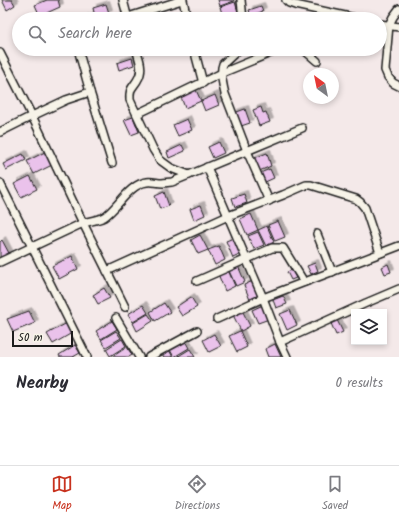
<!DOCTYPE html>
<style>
body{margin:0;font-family:Kalam,sans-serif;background:#f7f7f7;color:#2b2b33}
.controls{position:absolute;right:12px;bottom:12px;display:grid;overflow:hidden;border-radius:0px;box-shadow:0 2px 6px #0003}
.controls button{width:36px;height:36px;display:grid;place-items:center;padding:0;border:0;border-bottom:1px solid #e1e1e2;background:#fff;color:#2b2b33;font:20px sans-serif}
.compass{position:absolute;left:303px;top:68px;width:36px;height:36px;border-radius:50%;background:#fff;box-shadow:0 2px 6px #0003;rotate:327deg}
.scale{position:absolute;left:12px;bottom:10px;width:61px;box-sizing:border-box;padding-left:4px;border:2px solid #1c1c1c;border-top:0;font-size:11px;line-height:14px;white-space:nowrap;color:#1c1c1c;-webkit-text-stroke:3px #f7f3e8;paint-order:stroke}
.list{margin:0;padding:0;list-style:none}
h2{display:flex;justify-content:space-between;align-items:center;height:52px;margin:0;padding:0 16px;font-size:17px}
h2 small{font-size:13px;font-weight:400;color:#7c7c81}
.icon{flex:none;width:22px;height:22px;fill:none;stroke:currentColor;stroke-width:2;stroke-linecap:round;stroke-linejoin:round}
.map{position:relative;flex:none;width:399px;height:357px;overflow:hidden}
.search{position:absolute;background:#fff;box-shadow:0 2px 6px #0003;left:12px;right:12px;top:12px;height:44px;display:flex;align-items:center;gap:10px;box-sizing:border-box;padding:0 14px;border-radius:22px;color:#7c7c81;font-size:15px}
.sheet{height:108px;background:#fff}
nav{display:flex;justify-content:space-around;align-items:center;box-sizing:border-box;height:56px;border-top:1px solid #e1e1e2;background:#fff;font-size:11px;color:#7c7c81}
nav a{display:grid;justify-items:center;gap:2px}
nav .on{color:#c8321e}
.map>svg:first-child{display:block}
.building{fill:#eac2eb;stroke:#1c1c1c;filter:url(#shadow)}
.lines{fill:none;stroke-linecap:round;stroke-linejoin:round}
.minor-casing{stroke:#1c1c1c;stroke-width:10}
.minor{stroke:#f7f3e8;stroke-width:7}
</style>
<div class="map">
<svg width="399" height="357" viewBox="0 0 399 357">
<defs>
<filter id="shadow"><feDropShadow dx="3.5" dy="-3.5" stdDeviation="0" flood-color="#0004"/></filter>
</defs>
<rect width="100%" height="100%" fill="#f4e9e9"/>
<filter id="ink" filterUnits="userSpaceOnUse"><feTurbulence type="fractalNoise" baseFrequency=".025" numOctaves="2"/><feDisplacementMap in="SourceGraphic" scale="8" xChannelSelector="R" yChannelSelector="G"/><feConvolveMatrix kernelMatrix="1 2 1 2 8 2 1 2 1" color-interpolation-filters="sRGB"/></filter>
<g filter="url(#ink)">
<g class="building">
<path d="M2,0H12L15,5L7,10Z"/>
<path d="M47,0H58L60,7L40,16L35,5Z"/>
<path d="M218,0H233L234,1L220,6Z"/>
<path d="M235,2L238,12L223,17L220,7Z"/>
<path d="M106,4L109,13L95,17L93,8Z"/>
<path d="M261,6L263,11L251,16L249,10Z"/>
<path d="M90,16L91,19H84V18Z"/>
<path d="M132,58L134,65L119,70L117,63Z"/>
<path d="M196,90L201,101L185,108L181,97Z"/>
<path d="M215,95L219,105L205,111L201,101Z"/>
<path d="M261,107L263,113L266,112L270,122L259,126L253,110Z"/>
<path d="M245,109L250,123L238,127L234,113Z"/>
<path d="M133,117L139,132L131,135L124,120Z"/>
<path d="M187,119L192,130L178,136L173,125Z"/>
<path d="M219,142L224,153L213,158L208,147Z"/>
<path d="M182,145L185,151L169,158L167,152Z"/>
<path d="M45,152L52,165L34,174L27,161Z"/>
<path d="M267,153L271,166L257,172L252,159Z"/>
<path d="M23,154L26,160L6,170L3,164Z"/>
<path d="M270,169L274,178L263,183L260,173Z"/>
<path d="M30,176L37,189L21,197L14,184Z"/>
<path d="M164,192L169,206L160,209L155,196Z"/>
<path d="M244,194L247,203L235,207L232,198Z"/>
<path d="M201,205L205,215L194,220L190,209Z"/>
<path d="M251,214L258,230L247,235L240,219Z"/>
<path d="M278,221L285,237L275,241L268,225Z"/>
<path d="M267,226L274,242L266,246L258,230Z"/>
<path d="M258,232L264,245L254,249L248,236Z"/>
<path d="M200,235L208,250L198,254L191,240Z"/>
<path d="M236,237L243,253L233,258L226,241Z"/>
<path d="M2,240L10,255L0,260V242Z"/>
<path d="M219,246L225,260L215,265L208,250Z"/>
<path d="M72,256L78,269L59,279L52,266Z"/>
<path d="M315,263L318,271L311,274L307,266Z"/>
<path d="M388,264L391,272L385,274L382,267Z"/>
<path d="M238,266L245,282L236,286L229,271Z"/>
<path d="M228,270L235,286L225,291L218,274Z"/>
<path d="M292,270L296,278L291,280L287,272Z"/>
<path d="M255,280L261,295L250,300L244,285Z"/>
<path d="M104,288L110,298L98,304L93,295Z"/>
<path d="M283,296L287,304L276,308L273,300Z"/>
<path d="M191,297L197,307L182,316L176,307Z"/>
<path d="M164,303L170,312L155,321L150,312Z"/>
<path d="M143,305L148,313L133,322L128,314Z"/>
<path d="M263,305L269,319L258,323L252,310Z"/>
<path d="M242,310L250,326L241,331L233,315Z"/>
<path d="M290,310L297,325L287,330L280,314Z"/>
<path d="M29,311L35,323L13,332L7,319Z"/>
<path d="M148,314L153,321L137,331L133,323Z"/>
<path d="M336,318L343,332L336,335L330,321Z"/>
<path d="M112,321L117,329L101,339L96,331Z"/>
<path d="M67,323L72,333L53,344L47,334Z"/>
<path d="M116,331L121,338L106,347L101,340Z"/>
<path d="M240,331L247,347L237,352L229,336Z"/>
<path d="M214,334L221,346L209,352L203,340Z"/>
<path d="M122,339L126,346L110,356L106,349Z"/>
<path d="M185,341L189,348L174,357L170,350Z"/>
<path d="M275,344L281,357H268L265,349Z"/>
<path d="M75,345L80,353L73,357H60L59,355Z"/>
<path d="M127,347L132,355L129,357H112Z"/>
<path d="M190,349L195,357H177Z"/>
<path d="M169,350L173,357H164L162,354Z"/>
</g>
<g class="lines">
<defs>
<g id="minor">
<path d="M123,0L128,19"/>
<path d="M183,0L187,19"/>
<path d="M241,0L243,19"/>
<path d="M286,0L289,3L295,5L359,19"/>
<path d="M399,9L393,17L389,25L385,70L388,77L393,83L399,86"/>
<path d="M128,17L182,0"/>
<path d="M380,24L399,27"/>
<path d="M136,49C139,58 143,68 139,77C134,88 129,86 130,100L153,149L160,160L171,168L189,175"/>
<path d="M194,49L203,83"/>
<path d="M239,49L223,64C220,71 223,86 225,94L247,151L269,201"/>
<path d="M303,49L317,61"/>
<path d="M0,53L32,116L83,223L125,307"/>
<path d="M90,92L112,163"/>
<path d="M137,114L222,73L280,49"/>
<path d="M0,132L32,116L66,100L90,92L78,49"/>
<path d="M207,167L263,298L280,342L366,303L399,289"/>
<path d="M0,183L87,357"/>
<path d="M317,234L332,272"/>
<path d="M0,262L83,223C90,221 98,220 104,217C118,208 129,184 147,182C152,181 157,183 162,183C165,183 169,182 172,182L302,128"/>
<path d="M107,271L228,216L283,195L306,185H311L356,199L360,202L365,208L380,253"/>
<path d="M197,281L272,248H283L304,282"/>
<path d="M116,318L139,357"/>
<path d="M217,319L263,298L399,246"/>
<path d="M280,342L287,357"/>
<path d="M149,357L197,331"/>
</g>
</defs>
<use href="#minor" class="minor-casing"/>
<use href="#minor" class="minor"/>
</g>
</g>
</svg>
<div class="controls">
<button><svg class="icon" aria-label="layers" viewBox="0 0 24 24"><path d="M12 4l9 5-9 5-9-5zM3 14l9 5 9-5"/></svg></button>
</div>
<svg class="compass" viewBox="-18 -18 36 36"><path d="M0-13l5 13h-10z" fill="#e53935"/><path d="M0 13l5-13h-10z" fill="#7c7c81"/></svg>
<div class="scale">50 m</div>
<div class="search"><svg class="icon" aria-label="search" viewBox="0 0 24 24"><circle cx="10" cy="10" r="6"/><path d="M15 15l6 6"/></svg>Search here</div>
</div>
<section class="sheet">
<h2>Nearby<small>0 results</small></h2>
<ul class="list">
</ul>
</section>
<nav>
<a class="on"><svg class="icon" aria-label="map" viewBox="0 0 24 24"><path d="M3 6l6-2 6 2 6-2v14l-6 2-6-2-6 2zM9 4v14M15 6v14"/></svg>Map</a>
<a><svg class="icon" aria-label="directions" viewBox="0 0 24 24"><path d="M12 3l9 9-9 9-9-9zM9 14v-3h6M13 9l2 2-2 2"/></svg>Directions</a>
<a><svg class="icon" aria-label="saved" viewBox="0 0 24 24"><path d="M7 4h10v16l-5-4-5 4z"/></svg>Saved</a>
</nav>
